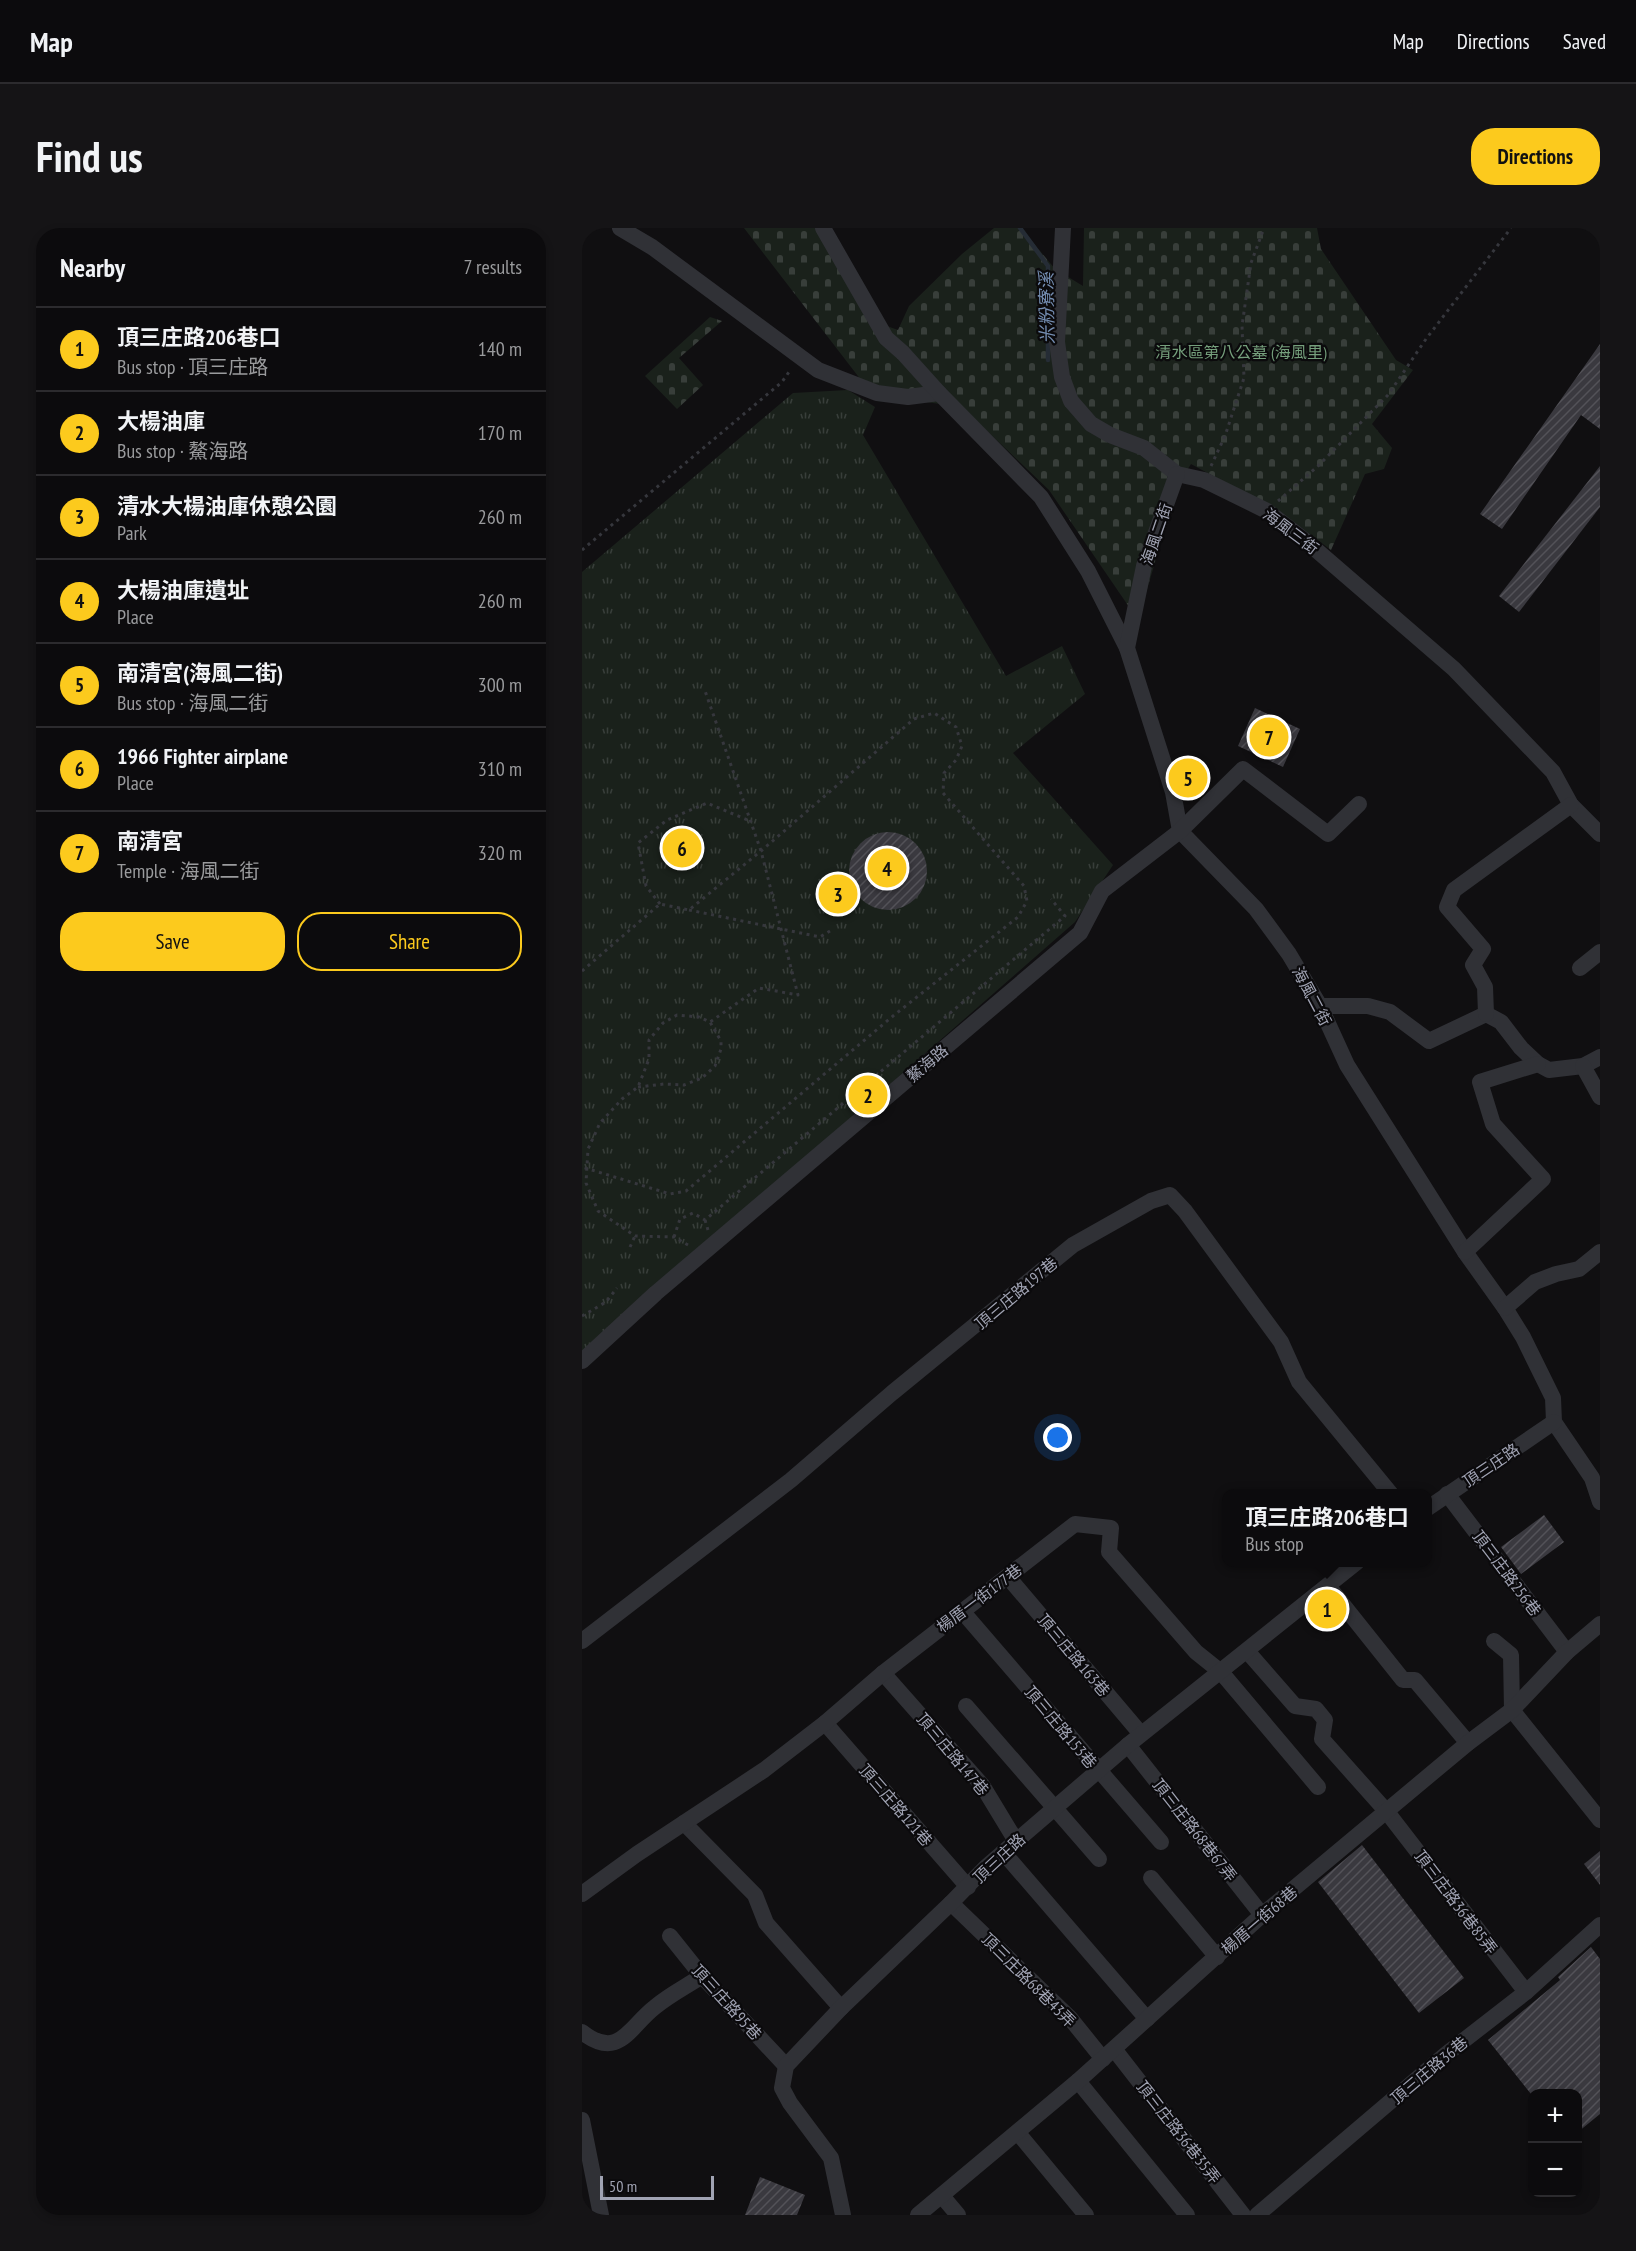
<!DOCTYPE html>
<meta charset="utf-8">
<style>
body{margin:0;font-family:"PT Sans Narrow","Noto Sans TC",sans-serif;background:#151416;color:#f1f3f6}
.controls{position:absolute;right:18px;bottom:18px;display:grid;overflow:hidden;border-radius:12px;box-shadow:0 3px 9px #0003}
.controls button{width:54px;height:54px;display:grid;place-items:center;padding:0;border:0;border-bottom:2px solid #2c2b2e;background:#0c0b0d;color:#f1f3f6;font:30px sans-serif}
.scale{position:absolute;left:18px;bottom:15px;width:114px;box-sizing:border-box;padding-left:6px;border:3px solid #a0a3b3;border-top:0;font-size:16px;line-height:21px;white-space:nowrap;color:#a0a3b3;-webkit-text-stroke:4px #0b0a0c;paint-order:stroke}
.you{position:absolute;left:476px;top:1210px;width:21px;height:21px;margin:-15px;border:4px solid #fff;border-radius:50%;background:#1a73e8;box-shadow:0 0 0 9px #1a73e833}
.badge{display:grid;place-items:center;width:39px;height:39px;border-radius:50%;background:#fcca1d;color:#111;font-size:20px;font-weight:700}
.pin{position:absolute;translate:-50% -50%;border:3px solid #fff;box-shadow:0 2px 6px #0006}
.popup{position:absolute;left:640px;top:1261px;width:210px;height:78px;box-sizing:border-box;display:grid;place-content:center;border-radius:12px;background:#0c0b0d;filter:drop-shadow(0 2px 4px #0005);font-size:20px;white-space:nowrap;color:#9a9b9d}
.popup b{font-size:22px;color:#f1f3f6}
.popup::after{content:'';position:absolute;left:50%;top:100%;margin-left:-12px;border:12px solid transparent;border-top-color:#0c0b0d}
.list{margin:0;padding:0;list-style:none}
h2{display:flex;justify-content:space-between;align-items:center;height:78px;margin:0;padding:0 24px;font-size:26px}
h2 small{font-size:20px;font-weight:400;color:#9a9b9d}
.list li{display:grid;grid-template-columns:39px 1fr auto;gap:18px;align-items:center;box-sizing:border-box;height:84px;padding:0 24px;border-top:2px solid #2c2b2e}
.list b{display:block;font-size:22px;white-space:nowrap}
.list p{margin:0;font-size:20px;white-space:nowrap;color:#9a9b9d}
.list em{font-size:20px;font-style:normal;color:#9a9b9d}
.actions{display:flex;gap:12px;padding:18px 24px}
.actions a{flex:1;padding:14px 0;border:2px solid #fcca1d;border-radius:24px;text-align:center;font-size:21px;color:#fcca1d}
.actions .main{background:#fcca1d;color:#111}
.map{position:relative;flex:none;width:1018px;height:1987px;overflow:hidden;border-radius:24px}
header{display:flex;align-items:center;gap:36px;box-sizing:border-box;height:84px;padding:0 30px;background:#0c0b0d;border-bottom:2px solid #2c2b2e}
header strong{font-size:28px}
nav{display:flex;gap:33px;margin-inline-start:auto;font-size:21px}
.intro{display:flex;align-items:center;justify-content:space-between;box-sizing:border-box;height:144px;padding:0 36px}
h1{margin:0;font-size:42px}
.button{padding:15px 27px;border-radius:24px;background:#fcca1d;color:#111;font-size:21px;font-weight:700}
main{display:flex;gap:36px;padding:0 36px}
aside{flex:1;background:#0c0b0d;border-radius:24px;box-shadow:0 3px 9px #0003}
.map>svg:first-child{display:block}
.cemetery{fill:url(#cemetery-stones)}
.park{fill:url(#park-tufts)}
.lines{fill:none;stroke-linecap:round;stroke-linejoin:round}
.stream{stroke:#252c35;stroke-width:4.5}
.building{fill:url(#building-hatch)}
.path{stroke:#36373d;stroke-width:3;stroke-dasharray:3 4.5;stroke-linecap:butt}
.minor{stroke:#303136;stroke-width:16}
.labels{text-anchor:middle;stroke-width:4.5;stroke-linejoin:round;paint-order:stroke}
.park-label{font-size:16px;fill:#759f7c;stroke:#0b0a0c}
.street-label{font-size:16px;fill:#a0a3b3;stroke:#0b0a0c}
.water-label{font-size:18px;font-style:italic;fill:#748db1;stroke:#0b0a0c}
</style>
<header>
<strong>Map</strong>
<nav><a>Map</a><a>Directions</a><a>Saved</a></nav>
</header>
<div class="intro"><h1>Find us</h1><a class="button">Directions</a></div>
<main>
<aside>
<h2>Nearby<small>7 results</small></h2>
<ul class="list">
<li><span class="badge">1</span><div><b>頂三庄路206巷口</b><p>Bus stop · 頂三庄路</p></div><em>140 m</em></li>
<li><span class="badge">2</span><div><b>大楊油庫</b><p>Bus stop · 鰲海路</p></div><em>170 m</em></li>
<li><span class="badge">3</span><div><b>清水大楊油庫休憩公園</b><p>Park</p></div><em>260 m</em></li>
<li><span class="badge">4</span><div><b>大楊油庫遺址</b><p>Place</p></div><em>260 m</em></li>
<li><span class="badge">5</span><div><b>南清宮(海風二街)</b><p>Bus stop · 海風二街</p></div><em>300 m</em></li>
<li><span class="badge">6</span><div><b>1966 Fighter airplane</b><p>Place</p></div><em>310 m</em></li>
<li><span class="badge">7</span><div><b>南清宮</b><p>Temple · 海風二街</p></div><em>320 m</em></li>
</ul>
<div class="actions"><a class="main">Save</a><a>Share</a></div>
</aside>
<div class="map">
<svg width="1018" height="1987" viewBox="0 0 1018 1987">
<defs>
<pattern id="cemetery-stones" width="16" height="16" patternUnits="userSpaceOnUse" patternTransform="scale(1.5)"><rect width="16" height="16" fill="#1a211b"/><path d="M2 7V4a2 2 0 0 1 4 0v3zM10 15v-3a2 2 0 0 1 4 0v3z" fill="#383e3a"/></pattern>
<pattern id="park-tufts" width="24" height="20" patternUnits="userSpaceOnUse" patternTransform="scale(1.5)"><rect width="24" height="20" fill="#1a211b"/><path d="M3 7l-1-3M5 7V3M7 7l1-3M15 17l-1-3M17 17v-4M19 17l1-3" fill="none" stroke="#383e3a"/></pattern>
<pattern id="building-hatch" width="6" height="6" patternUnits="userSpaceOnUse" patternTransform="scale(1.5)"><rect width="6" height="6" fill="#3a393f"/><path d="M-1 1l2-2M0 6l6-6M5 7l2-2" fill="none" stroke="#535258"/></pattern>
</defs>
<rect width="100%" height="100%" fill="#100f11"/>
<g class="cemetery">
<path d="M162,0H237L288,92L316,102L327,78L380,26L412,0H439L473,41L501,58L502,0H735L739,21L814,132L831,142L790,196L810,220L802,241L783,246L749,322L701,286L609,236L596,256L556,392L467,262L380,179L322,171L279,152Z"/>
<path d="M128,89L140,93L97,130L121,157L95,181L63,148Z"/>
</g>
<path class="park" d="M266,162L293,179L281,207L424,448L480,418L503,466L431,525L531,637L493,694L0,1126V344L211,165Z"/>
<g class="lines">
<path class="stream" d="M438,0L466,38V132"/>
</g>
<g class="building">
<path d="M1018,116V201L999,187L920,301L898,286Z"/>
<path d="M1018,238V279L937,384L917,368Z"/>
<path d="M673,480L718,501L701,539L656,518Z"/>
<circle cx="306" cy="643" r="39"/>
<path d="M962,1287L982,1314L939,1346L919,1319Z"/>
<path d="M780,1617L882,1750L837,1785L736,1654Z"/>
<path d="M1018,1623V1657L1002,1636Z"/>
<path d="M1009,1719L1018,1731V1886L996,1904V1866H949L906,1812L978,1752L976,1749Z"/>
<path d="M178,1949L223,1967L215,1987H163Z"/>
</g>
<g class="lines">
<g class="path">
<path d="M629,238L643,208L662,150L660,98L669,35L682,0"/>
<path d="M696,273L736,238L806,167L844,111L929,0"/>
<path d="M0,322L200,154L209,141"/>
<path d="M78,676L64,658L56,615L85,592L125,575L168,593"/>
<path d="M107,682L238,709L248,703"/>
<path d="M0,743L78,676L107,682L179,623L332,491L352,485L374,499L380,518L374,532L362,545L361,565L442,658L445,673L436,689L311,788L104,963L88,966L0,939"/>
<path d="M56,859L82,856L102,857L120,850L133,838L139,821V813L128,794"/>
<path d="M123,992L126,1002"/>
<path d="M92,1009L98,991L111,985L123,992L483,688L469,671"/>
<path d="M106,1017L92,1009L53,1008L16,983L4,955L6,921L18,895L40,871L56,859L67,831V812L81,795L95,787L117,789L128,794L177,760L216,767L179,623L122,460"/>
<path d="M48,1019L53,1008"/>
<path d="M0,1088L24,1074L35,1060"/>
</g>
<g class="minor">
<path d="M38,0L70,19L236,142L295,165L326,169L357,165"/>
<path d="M241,0L304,110L321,125L357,165L459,269L506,343L545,420"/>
<path d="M481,0L475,114L480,149L489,173L509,196L528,207L562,220L595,246L622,252L685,283L725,314L872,441L971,544L989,577L1018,606"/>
<path d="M595,246L562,338L545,420L591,564L598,603L674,681L707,726L738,778L765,837L883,1024L923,1080L941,1109L971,1170L972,1194L1010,1250L1018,1274"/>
<path d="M998,740L1018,724"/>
<path d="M738,778H786L808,784L847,813L904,786L919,794L939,820L956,836L967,842L1001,838L1018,829"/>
<path d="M904,786L903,759L891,737L901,721L865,679L872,662L989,577"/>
<path d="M1001,838L1018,869"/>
<path d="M883,1024L961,951L911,896L898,854L956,836"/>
<path d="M923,1080L953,1054L974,1046L997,1041L1018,1024"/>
<path d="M0,1133L74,1065L498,705L520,663L598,603L661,541L746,606L777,576"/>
<path d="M865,1266L985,1424"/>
<path d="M846,1280L972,1194"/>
<path d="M426,1349L559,1506"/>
<path d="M746,1358L821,1452H833L886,1515"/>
<path d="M380,1383L579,1614"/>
<path d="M0,1413L209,1252L310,1165L491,1017L569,973L588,967L603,983L699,1114L717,1154L809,1266"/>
<path d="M912,1413L929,1427L930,1482L1018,1592"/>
<path d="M665,1423L713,1478L734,1481L743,1492L740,1511L805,1584L944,1764"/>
<path d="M301,1445L400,1557L434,1613"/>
<path d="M384,1478L517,1631"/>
<path d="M243,1495L386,1659"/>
<path d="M546,1517L680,1687"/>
<path d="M102,1595L173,1667L184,1695L259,1780"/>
<path d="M421,1624L565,1791"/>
<path d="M569,1650L635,1729"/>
<path d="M0,1666L55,1626L182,1542L243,1495L301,1445L493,1296L529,1300L527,1324L614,1424L639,1444L736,1559"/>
<path d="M369,1675L488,1790L521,1831"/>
<path d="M88,1708L120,1748L204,1838"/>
<path d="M0,1804C37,1833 47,1799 73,1779C87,1767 105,1758 120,1748"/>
<path d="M532,1821L661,1987"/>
<path d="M496,1853L605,1987"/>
<path d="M0,1892L19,1987"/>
<path d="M436,1905L504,1987"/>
<path d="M360,1968L376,1987"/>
<path d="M261,1987L249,1930L208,1875L200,1860L204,1838L259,1780L369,1675L404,1639L546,1517L775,1334"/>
<path d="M336,1987L496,1853L680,1687L886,1515L930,1482L985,1424L1018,1396"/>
<path d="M675,1987L863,1827L944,1764L1018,1697"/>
</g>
</g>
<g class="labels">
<g class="park-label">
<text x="659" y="130">清水區第八公墓 (海風里)</text>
</g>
<g class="street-label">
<text transform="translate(709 303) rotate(37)" y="6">海風三街</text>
<text transform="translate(574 306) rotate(-71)" y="6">海風二街</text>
<text transform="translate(730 768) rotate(62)" y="6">海風二街</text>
<text transform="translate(345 835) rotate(-40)" y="6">鰲海路</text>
<text transform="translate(434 1065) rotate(-40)" y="6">頂三庄路197巷</text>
<text transform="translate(909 1237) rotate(-34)" y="6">頂三庄路</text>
<text transform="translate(925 1345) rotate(53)" y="6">頂三庄路256巷</text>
<text transform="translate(397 1370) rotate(-37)" y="6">楊厝一街177巷</text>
<text transform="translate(492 1427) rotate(50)" y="6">頂三庄路163巷</text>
<text transform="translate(479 1499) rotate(50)" y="6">頂三庄路153巷</text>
<text transform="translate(371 1526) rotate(50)" y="6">頂三庄路147巷</text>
<text transform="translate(314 1577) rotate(49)" y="6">頂三庄路121巷</text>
<text transform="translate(613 1602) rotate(52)" y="6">頂三庄路68巷67弄</text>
<text transform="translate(417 1630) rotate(-43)" y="6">頂三庄路</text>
<text transform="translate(874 1674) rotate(53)" y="6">頂三庄路36巷85弄</text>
<text transform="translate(677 1692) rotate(-41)" y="6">楊厝一街68巷</text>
<text transform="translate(447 1752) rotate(45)" y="6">頂三庄路68巷43弄</text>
<text transform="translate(145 1774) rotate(48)" y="6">頂三庄路95巷</text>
<text transform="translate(847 1842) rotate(-40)" y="6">頂三庄路36巷</text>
<text transform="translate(597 1904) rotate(52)" y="6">頂三庄路36巷35弄</text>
</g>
<g class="water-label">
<text transform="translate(465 80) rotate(-91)" y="6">米粉寮溪</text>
</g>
</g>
</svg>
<div class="controls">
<button>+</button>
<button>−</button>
</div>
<div class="scale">50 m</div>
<div class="you"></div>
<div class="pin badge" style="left:745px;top:1381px">1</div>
<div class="popup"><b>頂三庄路206巷口</b>Bus stop</div>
<div class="pin badge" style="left:286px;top:867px">2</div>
<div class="pin badge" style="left:256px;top:666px">3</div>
<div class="pin badge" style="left:305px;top:640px">4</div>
<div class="pin badge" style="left:606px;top:550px">5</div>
<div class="pin badge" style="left:100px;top:620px">6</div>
<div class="pin badge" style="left:687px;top:509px">7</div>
</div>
</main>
